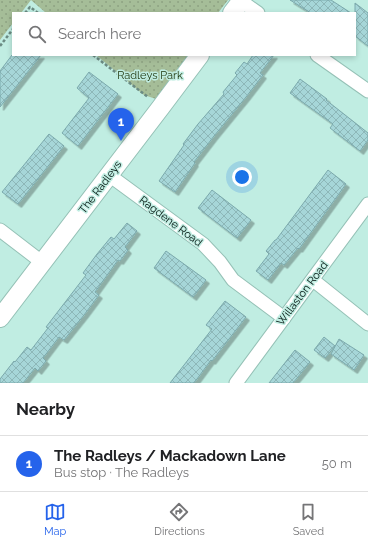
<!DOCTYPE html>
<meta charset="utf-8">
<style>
body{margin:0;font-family:Raleway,sans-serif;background:#f6f6f6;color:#202124}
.you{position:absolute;left:242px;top:177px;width:14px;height:14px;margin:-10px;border:3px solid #fff;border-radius:50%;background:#1a73e8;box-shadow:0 0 0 6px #1a73e833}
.badge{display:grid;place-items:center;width:26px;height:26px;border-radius:50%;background:#2563eb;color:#fff;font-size:13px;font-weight:700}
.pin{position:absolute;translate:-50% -33px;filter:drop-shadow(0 1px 2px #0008)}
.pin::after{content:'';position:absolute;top:21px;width:14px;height:12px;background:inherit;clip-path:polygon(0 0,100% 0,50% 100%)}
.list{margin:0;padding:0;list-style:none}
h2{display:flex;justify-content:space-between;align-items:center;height:52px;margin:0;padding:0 16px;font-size:17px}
h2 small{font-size:13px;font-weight:400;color:#757577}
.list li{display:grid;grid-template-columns:26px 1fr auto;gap:12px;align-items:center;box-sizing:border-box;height:56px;padding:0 16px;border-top:1px solid #e0e0e0}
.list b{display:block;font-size:15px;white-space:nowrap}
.list p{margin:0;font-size:13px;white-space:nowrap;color:#757577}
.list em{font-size:13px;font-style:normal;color:#757577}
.icon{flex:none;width:22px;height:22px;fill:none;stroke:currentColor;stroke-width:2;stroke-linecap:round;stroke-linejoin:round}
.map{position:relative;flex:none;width:368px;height:383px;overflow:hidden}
.search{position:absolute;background:#fff;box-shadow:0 2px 6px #0003;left:12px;right:12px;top:12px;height:44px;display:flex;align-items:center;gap:10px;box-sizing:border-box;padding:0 14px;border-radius:0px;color:#757577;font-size:15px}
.sheet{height:108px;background:#fff}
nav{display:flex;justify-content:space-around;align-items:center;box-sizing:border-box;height:56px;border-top:1px solid #e0e0e0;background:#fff;font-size:11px;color:#757577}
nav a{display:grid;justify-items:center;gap:2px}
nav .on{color:#2563eb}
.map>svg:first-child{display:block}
.park{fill:url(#park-dots)}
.building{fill:url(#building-cross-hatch);stroke:#7ba9ac;filter:url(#shadow)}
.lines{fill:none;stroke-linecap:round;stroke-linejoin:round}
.street-casing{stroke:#95c1b6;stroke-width:15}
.secondary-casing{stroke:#95c1b6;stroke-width:20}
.path{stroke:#6b8b83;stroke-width:2.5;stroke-dasharray:3 2;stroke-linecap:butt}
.street{stroke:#fff;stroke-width:13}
.secondary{stroke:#fff;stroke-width:18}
.labels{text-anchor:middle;stroke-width:3;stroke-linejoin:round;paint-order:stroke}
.park-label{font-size:11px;fill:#1d340a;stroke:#c0ede2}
.street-label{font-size:11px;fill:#051612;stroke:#c0ede2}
</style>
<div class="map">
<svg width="368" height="383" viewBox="0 0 368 383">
<defs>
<pattern id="park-dots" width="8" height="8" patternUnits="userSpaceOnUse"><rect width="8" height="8" fill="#a5bd98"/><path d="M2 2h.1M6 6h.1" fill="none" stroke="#8da282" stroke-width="1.8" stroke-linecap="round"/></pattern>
<pattern id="building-cross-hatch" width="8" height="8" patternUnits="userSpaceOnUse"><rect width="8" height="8" fill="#a6d6d8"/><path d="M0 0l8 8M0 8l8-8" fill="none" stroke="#8db7b8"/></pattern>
<filter id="shadow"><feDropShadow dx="3.5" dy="3.5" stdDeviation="0" flood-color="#0004"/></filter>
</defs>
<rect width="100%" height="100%" fill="#c0ede2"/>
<g class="park">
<path d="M0,0H228L218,13H46L31,0L21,13H13V23L0,40Z"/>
<path d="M96,55H188L156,99L144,95Z"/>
</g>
<g class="building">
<path d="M290,0H331L351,13H311Z"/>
<path d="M355,3L368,13V46L355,36Z"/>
<path d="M12,55H41L0,107V71Z"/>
<path d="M253,55H274L260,73L263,75L246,97L214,136L194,162L195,163L175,192L159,181L184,145L183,144L198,124L224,94L223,92L237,75L235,73L244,62L247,64Z"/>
<path d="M89,72L118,94L78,146L62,133L89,98L77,88Z"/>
<path d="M300,79L327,99L326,100L368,133V140L360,151L330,128L333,124L290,93Z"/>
<path d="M49,134L64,146L18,204L2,192Z"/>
<path d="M328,170L346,184L299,249L298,248L284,265L281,263L268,280L256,271L269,254L266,251L275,240H276Z"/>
<path d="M212,190L251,220L237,238L198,208Z"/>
<path d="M127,223L137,231L125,247L128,250L120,261L118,260L95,292L99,295L84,315L64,340L59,337L43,358L46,361L38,371L35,368L23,383H0V379L14,361L15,362L27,347L31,350L48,328L46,327L86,275L83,273L97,254L111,237L114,239Z"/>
<path d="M166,251L206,280L193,297L154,268Z"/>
<path d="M225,301L246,317L212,361L211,360L194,383H170L212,329L206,325Z"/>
<path d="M324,337L335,346L325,358L314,350Z"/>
<path d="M339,339L364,355L354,370L331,354Z"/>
<path d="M295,350L310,362L293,383H269Z"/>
</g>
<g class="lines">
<defs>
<g id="street">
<path d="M241,1L258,13"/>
<path d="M317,55L368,91"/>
<path d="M109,175L203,244L220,262L233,280L284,318"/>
<path d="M0,230L43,263"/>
<path d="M313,280L368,324"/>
<path d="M236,383C280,323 324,264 368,204"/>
</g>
<g id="secondary">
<path d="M232,13L242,0"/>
<path d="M0,318L161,107L200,55"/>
</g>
</defs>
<use href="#street" class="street-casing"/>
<use href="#secondary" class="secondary-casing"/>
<g class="path">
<path d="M25,13L30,7L38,13"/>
<path d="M0,46L13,29"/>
<path d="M93,55L148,97"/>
</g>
<use href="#street" class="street"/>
<use href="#secondary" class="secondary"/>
</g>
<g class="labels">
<g class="park-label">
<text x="150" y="79">Radleys Park</text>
</g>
<g class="street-label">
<text transform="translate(100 187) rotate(-53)" y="4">The Radleys</text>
<text transform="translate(171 221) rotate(37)" y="4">Ragdene Road</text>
<text transform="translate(302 293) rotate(-53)" y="4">Willaston Road</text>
</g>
</g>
</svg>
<div class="you"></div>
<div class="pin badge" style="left:121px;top:141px">1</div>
<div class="search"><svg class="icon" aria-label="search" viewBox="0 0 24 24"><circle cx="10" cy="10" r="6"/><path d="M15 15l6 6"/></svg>Search here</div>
</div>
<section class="sheet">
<h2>Nearby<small></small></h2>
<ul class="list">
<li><span class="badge">1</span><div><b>The Radleys / Mackadown Lane</b><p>Bus stop · The Radleys</p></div><em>50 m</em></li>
</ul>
</section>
<nav>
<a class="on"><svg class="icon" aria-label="map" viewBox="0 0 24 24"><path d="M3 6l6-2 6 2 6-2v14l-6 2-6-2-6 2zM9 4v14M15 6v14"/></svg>Map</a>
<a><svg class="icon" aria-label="directions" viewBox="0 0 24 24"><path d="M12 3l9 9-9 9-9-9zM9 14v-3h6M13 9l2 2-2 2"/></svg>Directions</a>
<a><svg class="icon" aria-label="saved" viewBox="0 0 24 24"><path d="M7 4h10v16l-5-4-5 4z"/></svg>Saved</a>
</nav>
